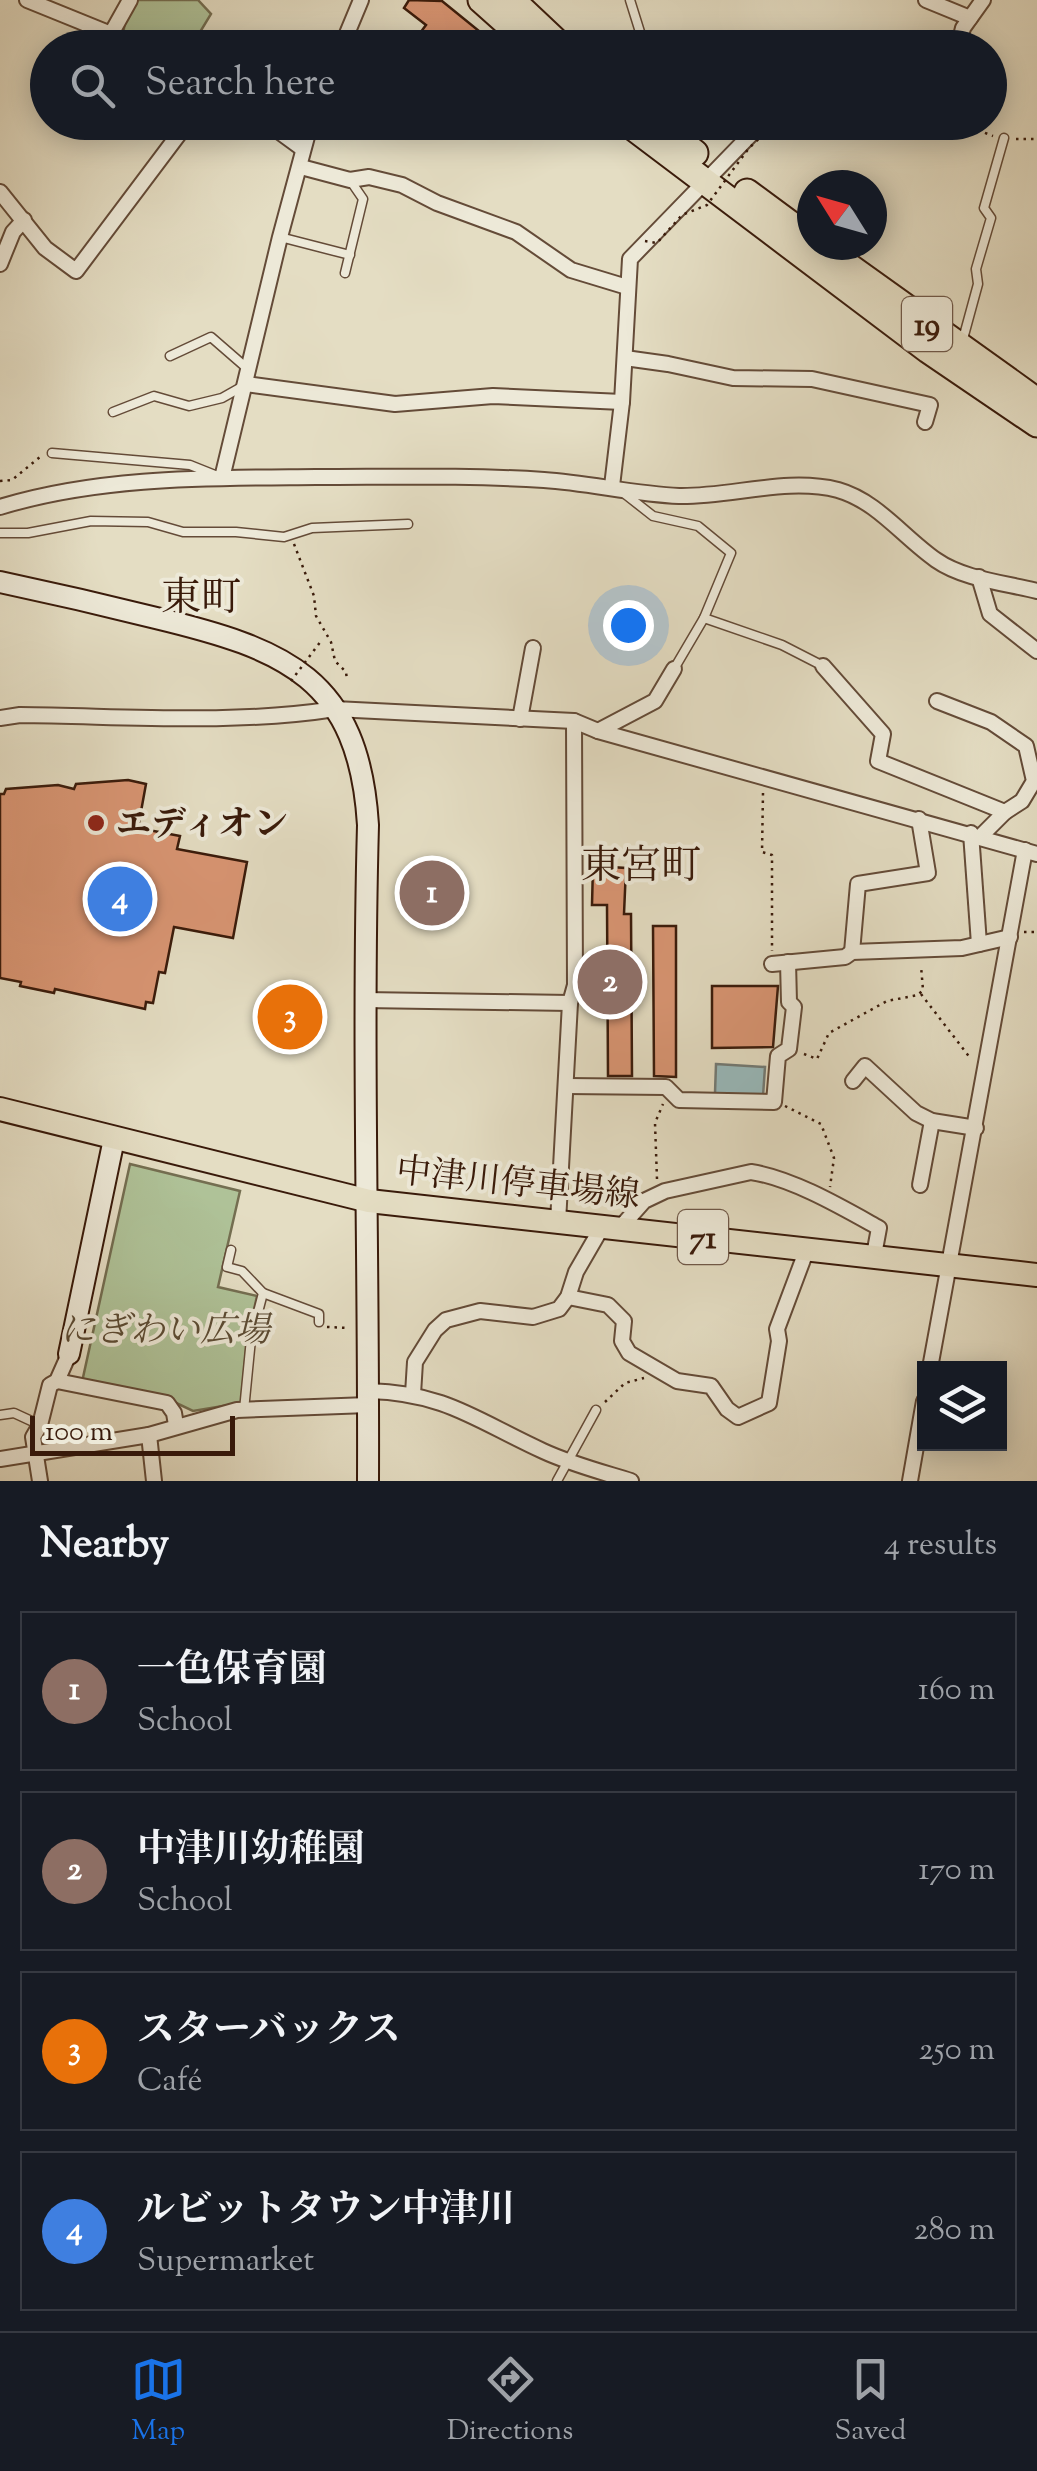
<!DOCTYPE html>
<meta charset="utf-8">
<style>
body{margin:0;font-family:"Sorts Mill Goudy","Noto Serif JP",serif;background:#242831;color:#f1f3f6}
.controls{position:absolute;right:30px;bottom:30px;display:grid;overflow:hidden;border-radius:0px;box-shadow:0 5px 25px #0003}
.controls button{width:90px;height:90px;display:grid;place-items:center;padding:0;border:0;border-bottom:2px solid #363941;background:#171b24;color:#f1f3f6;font:50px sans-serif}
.compass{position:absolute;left:797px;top:170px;width:90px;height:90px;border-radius:50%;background:#171b24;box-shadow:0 5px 25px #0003;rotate:307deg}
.scale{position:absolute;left:30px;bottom:25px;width:205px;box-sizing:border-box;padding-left:10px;border:5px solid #391a0a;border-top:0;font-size:28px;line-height:35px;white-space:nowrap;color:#391a0a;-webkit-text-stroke:8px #ede9d8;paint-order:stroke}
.you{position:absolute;left:628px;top:625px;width:35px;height:35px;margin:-25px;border:8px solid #fff;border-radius:50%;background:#1a73e8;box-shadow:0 0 0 15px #1a73e833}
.badge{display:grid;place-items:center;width:65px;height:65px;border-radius:50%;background:#1a73e8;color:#fff;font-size:32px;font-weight:700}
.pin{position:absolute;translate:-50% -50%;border:5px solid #fff;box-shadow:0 2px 10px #0006}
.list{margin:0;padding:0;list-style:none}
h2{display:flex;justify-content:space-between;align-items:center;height:130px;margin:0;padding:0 40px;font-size:42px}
h2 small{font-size:32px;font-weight:400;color:#9ea1a6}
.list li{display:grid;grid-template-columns:65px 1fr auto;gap:30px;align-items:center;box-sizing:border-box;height:160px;margin:0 20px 20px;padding:0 20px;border:2px solid #363941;border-radius:0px}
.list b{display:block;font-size:38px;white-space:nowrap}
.list p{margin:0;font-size:32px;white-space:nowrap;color:#9ea1a6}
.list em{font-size:32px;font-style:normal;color:#9ea1a6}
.icon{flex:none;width:55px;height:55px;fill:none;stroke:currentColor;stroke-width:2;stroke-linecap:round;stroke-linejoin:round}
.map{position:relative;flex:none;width:1037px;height:1481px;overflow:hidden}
.search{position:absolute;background:#171b24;box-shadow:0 5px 25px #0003;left:30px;right:30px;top:30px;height:110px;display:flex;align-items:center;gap:25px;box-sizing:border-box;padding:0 35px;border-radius:55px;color:#9ea1a6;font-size:38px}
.sheet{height:850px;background:#171b24}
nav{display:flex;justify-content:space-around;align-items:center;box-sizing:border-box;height:140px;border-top:2px solid #363941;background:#171b24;font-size:28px;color:#9ea1a6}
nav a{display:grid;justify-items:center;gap:5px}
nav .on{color:#1a73e8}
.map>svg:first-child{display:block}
.green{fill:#afc298;stroke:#746e51;stroke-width:2.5}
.water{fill:#98babc;stroke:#727a75;stroke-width:2.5}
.building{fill:#d99573;stroke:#391a0a;stroke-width:2.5}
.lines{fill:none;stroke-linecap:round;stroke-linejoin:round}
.lane-casing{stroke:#644b38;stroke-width:11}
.street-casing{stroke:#644b38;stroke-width:18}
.secondary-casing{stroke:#391a0a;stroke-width:24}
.primary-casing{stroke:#391a0a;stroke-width:26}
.highway-casing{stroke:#391a0a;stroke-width:29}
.path{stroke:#391a0a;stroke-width:2.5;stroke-dasharray:2.5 5;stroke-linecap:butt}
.lane{stroke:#ede9d8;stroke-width:8}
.street{stroke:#ede9d8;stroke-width:14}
.secondary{stroke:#ede9d8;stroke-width:20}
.primary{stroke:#e4ddc3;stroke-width:22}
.highway{stroke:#e4ddc3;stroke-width:25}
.path-bridge{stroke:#391a0a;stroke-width:2.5;stroke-dasharray:2.5 5;stroke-linecap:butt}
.poi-dot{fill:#8f2418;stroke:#ede9d8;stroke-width:4}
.labels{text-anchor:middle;stroke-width:8;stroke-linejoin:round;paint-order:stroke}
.shield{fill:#ede9d8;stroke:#6f5848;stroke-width:2.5}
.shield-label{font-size:32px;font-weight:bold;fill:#391a0a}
.poi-label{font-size:35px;font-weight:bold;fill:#391a0a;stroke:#ede9d8;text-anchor:start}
.street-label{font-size:35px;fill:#391a0a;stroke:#ede9d8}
.park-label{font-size:35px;font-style:italic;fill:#5c4c35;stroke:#ede9d8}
.quarter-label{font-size:40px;fill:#391a0a;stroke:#ede9d8}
</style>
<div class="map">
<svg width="1037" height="1481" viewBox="0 0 1037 1481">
<rect width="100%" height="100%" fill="#e4ddc3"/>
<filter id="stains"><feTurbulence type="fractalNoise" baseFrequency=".002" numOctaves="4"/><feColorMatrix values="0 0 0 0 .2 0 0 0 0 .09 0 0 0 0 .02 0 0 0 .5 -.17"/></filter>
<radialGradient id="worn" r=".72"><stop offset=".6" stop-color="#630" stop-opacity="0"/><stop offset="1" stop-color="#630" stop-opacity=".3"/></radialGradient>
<g class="green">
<path d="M136,0H198L211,14L191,47H132L123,35L125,21Z"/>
<path d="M130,1164L240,1191L218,1287L257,1296L247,1341L241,1403L193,1411L170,1400L82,1382Z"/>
</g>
<path class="water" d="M716,1064L765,1067L763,1096L715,1093Z"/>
<g class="building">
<path d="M409,0L442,1L479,31L461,48H409L426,25L404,8Z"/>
<path d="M128,780L146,784L138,828L180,836L177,849L247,862L233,938L174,927L165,973L159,972L153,1003L146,1002L145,1009L55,989L54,993L20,986L21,982L0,978V794H4L6,789L58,785L74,789L76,784Z"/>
<path d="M593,866L626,868L624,914H631L632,1076H608L607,905H592Z"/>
<path d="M653,926H676V1077L654,1076Z"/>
<path d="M712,986H778L773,1047L712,1048Z"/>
</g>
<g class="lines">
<defs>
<g id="lane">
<path d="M630,0L645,48"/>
<path d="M280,237L350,255"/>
<path d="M345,273L363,199L350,180"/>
<path d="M963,339L978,284L976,269L991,218L984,208L1004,138"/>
<path d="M170,356L211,337L249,370"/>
<path d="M113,412L154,396L189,406L222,398L245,385"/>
<path d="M52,453L190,465L215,475"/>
<path d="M625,494L653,516L698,526L731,553L704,618L674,669"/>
<path d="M0,533H28L91,521L148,522L183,532H236L284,537L312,528L408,524"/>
<path d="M704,618L782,645L823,666"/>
<path d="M231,1250L227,1267L242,1271L263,1293L251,1339L244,1410"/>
<path d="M263,1293L319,1314V1322"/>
<path d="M0,1415L14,1413L40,1425"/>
<path d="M557,1481L596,1410"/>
</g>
<g id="street">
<path d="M27,0L111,34L122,48"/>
<path d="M926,0L970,18"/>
<path d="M111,34L130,0"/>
<path d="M341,48L361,0"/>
<path d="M958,48L963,28L983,0"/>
<path d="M266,122L303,149"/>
<path d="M301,167L350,180L369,177L402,185L437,203L516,232L571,270L627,287"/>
<path d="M0,192L45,248L76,271L188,122"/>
<path d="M0,264L13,232L24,220"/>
<path d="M625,358L668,364L733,378L812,379L930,405L925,422"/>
<path d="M246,384L395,404L493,396L622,402"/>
<path d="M222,478L280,237L311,122"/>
<path d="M612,486L622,402L630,259L763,122"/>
<path d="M0,507C101,476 211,478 316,477C392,477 468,475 544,480C589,483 634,494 679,496C732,497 786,477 838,490C877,501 903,537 936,560C963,579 1005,583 1037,591"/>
<path d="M979,577L990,614L1037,651"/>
<path d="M823,666L883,734L878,761L1005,812L981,836"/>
<path d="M937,701L991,722L1026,746L1034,781L1022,801L1005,812"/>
<path d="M0,718L20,715C124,716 232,725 335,709L574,721L598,731L1037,854"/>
<path d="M520,719L533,648"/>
<path d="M598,731L655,701L674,669"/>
<path d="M971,833L979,944"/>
<path d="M852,952L858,884L928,873L919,819"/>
<path d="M772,964L845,957L852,952L962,948L1010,937"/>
<path d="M364,1000L570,1003"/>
<path d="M853,1081L865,1066L916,1113L932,1121L976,1128"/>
<path d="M567,1086L666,1087L679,1100L774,1102L778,1056L789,1049L794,1007L789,1002L788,962"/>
<path d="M920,1185L932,1121"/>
<path d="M558,1222L570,1003L575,985L574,721"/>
<path d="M620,1228L644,1201L665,1191L751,1172C792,1178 843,1208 879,1228L874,1255"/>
<path d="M568,1297L608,1305L624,1321L622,1341L629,1353L677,1381L711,1386L727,1409L738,1417L769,1403L779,1341L777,1329L807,1249"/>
<path d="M930,1368L1025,850"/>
<path d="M57,1381L167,1403L174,1413L176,1425"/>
<path d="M369,1391C446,1393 477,1421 543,1451C571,1464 602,1472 631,1481"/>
<path d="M413,1394L415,1362L435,1330L446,1320L480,1311L533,1317L559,1309L568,1297L576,1272L602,1227"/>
<path d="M149,1435L154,1481"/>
<path d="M0,1459L149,1435L237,1410L368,1405"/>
<path d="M40,1481L33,1437L40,1425L50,1385L57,1381L69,1354"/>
<path d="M910,1481L924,1401"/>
</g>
<g id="secondary">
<path d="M0,582C52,593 104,605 156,618C285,649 359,678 368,825C362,1044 369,1262 368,1481"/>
<path d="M69,1354L114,1139"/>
</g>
<path id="primary" d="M0,1109L369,1201L1037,1275"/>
<g id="highway">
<path d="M481,0L535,48"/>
<path d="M512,0L563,48"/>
<path d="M626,122L928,350L1037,424"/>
<path d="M655,122L695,153"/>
<path d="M747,192L812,240"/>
<path d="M819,245L1037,401"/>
</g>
</defs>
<use href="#lane" class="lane-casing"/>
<use href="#street" class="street-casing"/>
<use href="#secondary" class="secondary-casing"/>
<use href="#primary" class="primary-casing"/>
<use href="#highway" class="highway-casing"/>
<g class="path">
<path d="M957,122L993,136"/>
<path d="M1016,139H1037"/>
<path d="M0,481L12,480L40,457"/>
<path d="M294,544L314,596L316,616L331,642L335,661L346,672L347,680"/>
<path d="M763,793L762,852L772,855V951"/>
<path d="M1024,932H1037"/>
<path d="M921,994L971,1059"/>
<path d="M804,1054L817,1059L829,1033L887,1001L918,995L923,990L921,966"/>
<path d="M785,1106L821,1124L834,1158L830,1187"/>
<path d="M657,1179L655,1123L663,1104"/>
<path d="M327,1327L349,1328"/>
<path d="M605,1402L625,1383L644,1378"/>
</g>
<use href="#lane" class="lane"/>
<use href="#street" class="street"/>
<use href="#secondary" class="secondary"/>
<use href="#primary" class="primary"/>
<use href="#highway" class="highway"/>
<g class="path-bridge">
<path d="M645,241L657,243L682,215L707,205L749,148L777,122"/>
<path d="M291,681L321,641"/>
</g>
</g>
<circle class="poi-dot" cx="96" cy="823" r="10"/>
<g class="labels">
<g class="shield">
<rect x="902" y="297" width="50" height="54" rx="8"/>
<rect x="678" y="1210" width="50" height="54" rx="8"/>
</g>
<g class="shield-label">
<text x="927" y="335">19</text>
<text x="703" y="1248">71</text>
</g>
<g class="poi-label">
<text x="116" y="835">エディオン</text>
</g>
<g class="street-label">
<text transform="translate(518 1182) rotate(6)" y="12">中津川停車場線</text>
</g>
<g class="park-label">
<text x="165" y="1341">にぎわい広場</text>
</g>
<g class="quarter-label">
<text x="201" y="610">東町</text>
<text x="641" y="878">東宮町</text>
</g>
</g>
<rect width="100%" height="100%" filter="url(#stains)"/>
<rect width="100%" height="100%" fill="url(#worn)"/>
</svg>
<div class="controls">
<button><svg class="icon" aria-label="layers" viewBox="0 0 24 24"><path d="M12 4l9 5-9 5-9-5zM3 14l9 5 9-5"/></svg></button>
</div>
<svg class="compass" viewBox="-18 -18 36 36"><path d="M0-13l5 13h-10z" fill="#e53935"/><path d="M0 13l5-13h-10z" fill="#9ea1a6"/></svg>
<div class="scale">100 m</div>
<div class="you"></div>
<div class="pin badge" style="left:432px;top:893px;background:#8d6e63">1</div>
<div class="pin badge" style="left:610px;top:982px;background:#8d6e63">2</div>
<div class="pin badge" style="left:290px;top:1017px;background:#e8710a">3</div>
<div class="pin badge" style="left:120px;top:899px;background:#3f7fe0">4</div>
<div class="search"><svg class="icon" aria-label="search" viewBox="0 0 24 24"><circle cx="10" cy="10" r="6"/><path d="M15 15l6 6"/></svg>Search here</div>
</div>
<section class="sheet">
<h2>Nearby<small>4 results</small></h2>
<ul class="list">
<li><span class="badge" style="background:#8d6e63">1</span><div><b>一色保育園</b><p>School</p></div><em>160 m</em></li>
<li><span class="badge" style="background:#8d6e63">2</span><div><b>中津川幼稚園</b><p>School</p></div><em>170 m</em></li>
<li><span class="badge" style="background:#e8710a">3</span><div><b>スターバックス</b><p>Café</p></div><em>250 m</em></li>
<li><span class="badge" style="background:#3f7fe0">4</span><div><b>ルビットタウン中津川</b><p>Supermarket</p></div><em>280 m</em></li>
</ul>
</section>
<nav>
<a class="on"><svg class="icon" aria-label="map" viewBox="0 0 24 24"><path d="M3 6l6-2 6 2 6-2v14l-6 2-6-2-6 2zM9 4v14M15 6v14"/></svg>Map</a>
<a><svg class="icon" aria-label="directions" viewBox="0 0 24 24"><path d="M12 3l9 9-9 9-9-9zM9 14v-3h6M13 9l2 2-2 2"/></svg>Directions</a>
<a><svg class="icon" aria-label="saved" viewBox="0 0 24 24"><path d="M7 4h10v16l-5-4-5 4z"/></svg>Saved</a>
</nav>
